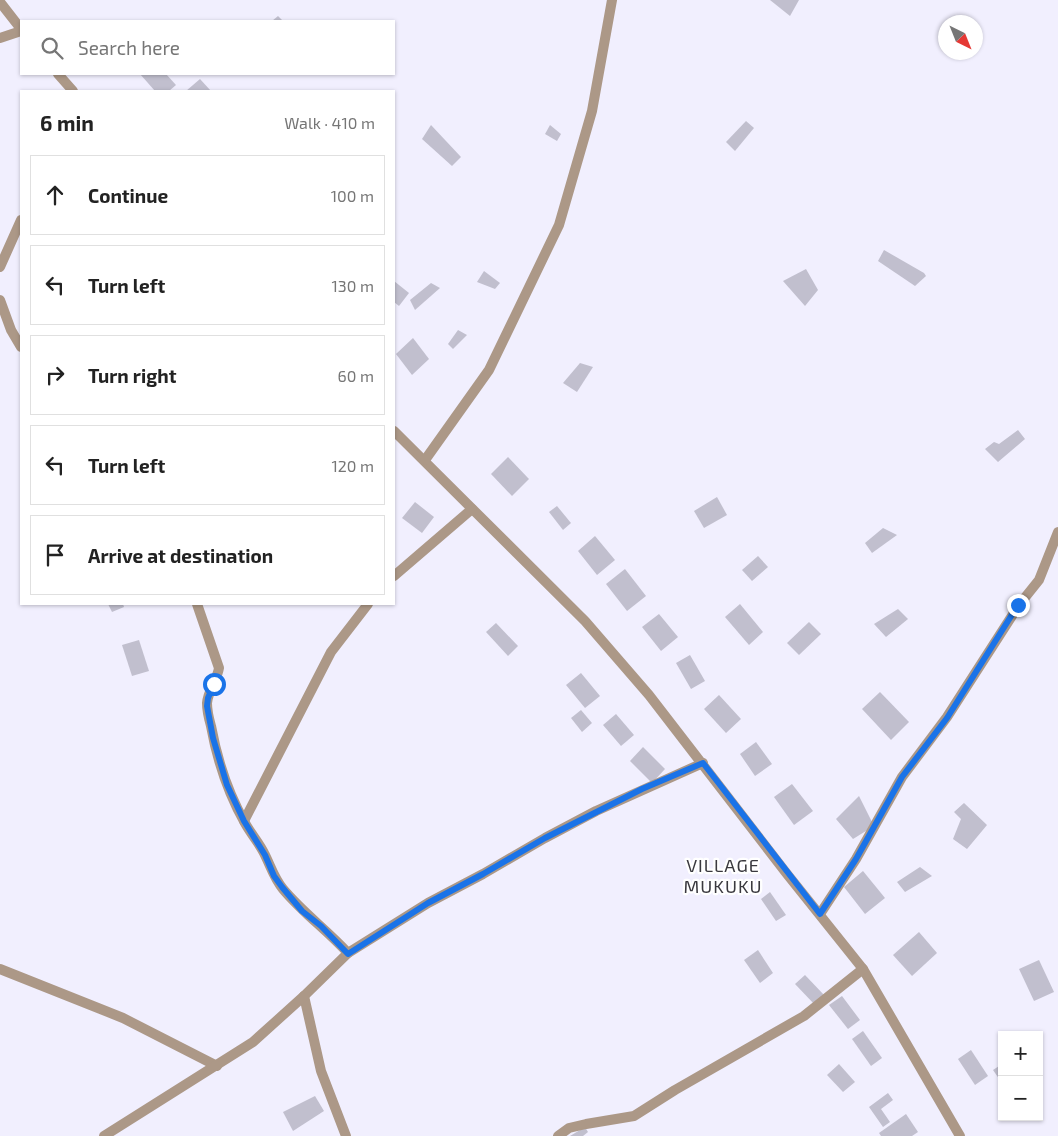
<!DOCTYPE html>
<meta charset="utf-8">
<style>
body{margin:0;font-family:"Exo 2",sans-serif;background:#f2f2f2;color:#222}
.controls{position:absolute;right:15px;bottom:15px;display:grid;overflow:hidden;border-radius:0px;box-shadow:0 1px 4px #0004}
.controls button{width:45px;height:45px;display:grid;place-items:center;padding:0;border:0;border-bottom:1px solid #e0e0e0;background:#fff;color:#222;font:25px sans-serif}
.compass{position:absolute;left:938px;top:15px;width:45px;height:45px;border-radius:50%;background:#fff;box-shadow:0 1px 4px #0004;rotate:137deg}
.stop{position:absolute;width:15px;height:15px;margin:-11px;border:4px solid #1a73e8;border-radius:50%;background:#fff}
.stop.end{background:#1a73e8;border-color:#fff;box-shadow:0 1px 5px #0008}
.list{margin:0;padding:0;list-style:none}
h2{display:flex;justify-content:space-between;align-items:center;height:65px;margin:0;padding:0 20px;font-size:21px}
h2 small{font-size:16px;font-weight:400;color:#767676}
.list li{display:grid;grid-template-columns:32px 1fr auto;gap:15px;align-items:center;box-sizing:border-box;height:80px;margin:0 10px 10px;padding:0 10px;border:1px solid #e0e0e0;border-radius:0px}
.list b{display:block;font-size:19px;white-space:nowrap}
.list em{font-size:16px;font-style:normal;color:#767676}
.icon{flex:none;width:28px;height:28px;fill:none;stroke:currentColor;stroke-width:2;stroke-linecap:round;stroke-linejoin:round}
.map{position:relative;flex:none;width:1058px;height:1136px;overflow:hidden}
.search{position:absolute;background:#fff;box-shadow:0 1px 4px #0004;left:20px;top:20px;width:375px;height:55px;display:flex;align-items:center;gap:12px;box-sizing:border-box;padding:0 18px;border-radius:0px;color:#767676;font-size:19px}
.panel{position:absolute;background:#fff;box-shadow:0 1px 4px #0004;left:20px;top:90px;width:375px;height:515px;border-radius:0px}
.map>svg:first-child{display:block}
.building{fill:#c1bfce}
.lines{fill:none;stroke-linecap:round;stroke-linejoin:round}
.minor{stroke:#ac9887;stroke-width:10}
.route{stroke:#1a73e8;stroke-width:6}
.labels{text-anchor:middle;stroke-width:4.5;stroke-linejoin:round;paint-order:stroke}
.neighbourhood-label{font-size:18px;letter-spacing:1px;fill:#3a393f;stroke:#fff}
</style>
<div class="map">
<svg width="1058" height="1136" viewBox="0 0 1058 1136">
<rect width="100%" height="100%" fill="#f1effe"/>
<g class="building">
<path d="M770,0H799L790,16Z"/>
<path d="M278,16L283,21H272Z"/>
<path d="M140,74H166L176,85L169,91H155Z"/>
<path d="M200,79L211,91H186Z"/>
<path d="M746,121L754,128L735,151L726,142Z"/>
<path d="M431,125L461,157L452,166L422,139Z"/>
<path d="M550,125L561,134L557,141L545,134Z"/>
<path d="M884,250L924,273L926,276L915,286L878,261Z"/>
<path d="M806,269L818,290L805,306L783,281Z"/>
<path d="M484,271L500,283L495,289L477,282Z"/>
<path d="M394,281L409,293L399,306L394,302Z"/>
<path d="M431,283L440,288L415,310L410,300Z"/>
<path d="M458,330L467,335L453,349L448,344Z"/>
<path d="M413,338L429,359L412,375L396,354Z"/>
<path d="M580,363L593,367L577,392L563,383Z"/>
<path d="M1018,430L1025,439L998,462L985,449L994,442L999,444Z"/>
<path d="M508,457L529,479L512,496L491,474Z"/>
<path d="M717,497L727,515L704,528L694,511Z"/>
<path d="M415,502L434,517L422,533L402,518Z"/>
<path d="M557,506L571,523L563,530L549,512Z"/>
<path d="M883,528L897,535L872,553L865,543Z"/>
<path d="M595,536L615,560L597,575L578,551Z"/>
<path d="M758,556L768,567L752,581L742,570Z"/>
<path d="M625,569L646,596L627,611L606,584Z"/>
<path d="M108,604H123L124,607L112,612Z"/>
<path d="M740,604L763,632L749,645L725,617Z"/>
<path d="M898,609L908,619L886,637L874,624Z"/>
<path d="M659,614L678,637L661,651L642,627Z"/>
<path d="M809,622L821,634L799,655L787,643Z"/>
<path d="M496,623L518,646L508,656L486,632Z"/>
<path d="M139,640L149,671L132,676L122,645Z"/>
<path d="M690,655L705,681L691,689L676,663Z"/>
<path d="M581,673L600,696L585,708L566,685Z"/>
<path d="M880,692L909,722L891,740L862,709Z"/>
<path d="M719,695L741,719L726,733L704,709Z"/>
<path d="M581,710L592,723L582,732L571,718Z"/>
<path d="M616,714L634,735L621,746L603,725Z"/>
<path d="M756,742L772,764L755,776L740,754Z"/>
<path d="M643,747L665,769L652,783L630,761Z"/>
<path d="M792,784L813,811L794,825L774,797Z"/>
<path d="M859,796L874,826L853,839L836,819Z"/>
<path d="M964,803L987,825L967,849L953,839L961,819L954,812Z"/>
<path d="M920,867L932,876L905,892L897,882Z"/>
<path d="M863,871L885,898L865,914L844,887Z"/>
<path d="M770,892L786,915L776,921L761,899Z"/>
<path d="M919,932L937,953L912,976L893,955Z"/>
<path d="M758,950L773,973L760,983L744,960Z"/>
<path d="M1039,960L1054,992L1034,1001L1019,969Z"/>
<path d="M805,975L825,996L815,1005L795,984Z"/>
<path d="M842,996L860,1020L848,1029L829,1005Z"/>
<path d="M863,1031L882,1058L871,1066L852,1039Z"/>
<path d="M971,1050L988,1076L975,1085L958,1059Z"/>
<path d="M839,1064L855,1082L843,1092L827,1075Z"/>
<path d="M1002,1064V1083L993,1070Z"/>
<path d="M888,1093L893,1100L881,1109L890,1122L883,1127L869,1107Z"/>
<path d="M315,1096L324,1111L293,1131L283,1112Z"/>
<path d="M906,1114L918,1132L912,1136H881L879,1133Z"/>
<path d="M585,1127L588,1132L583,1136H570Z"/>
</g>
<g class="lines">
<g class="minor">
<path d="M0,2L21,29"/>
<path d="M0,38L21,31"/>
<path d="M58,74L73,91"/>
<path d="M0,267L21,220"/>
<path d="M0,300L11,330L21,347"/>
<path d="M394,431L585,621L649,695L787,874L863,969L960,1136"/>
<path d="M425,460L489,370L559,225L592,111L612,0"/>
<path d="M394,576L472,509"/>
<path d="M197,604L219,668C217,680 208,691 207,703C207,711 209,719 211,726C217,759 228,793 245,823C251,834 260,844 265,855C271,867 274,878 283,889C303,913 327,930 348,953"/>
<path d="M244,821L331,652L368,604"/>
<path d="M820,914L856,859L902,777L947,717L1019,605L1039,580L1058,532"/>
<path d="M0,969L123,1018L217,1066"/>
<path d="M304,996L321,1071L346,1136"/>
<path d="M104,1136L253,1042L304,996L348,953L428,903L483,874L545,838L596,811L703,763"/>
<path d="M558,1136L569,1128L586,1124L634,1116L675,1090L804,1016L863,969"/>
</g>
</g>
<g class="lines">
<path class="route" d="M214,684L208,698L207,706L213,738L227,785L244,821L265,855L274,876L282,887L302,911L321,926L348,954L428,903L483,874L545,838L642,789L703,763L820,914L856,859L902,777L947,718L1018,605"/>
</g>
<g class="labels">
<g class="neighbourhood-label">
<text x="723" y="872">VILLAGE<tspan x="723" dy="21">MUKUKU</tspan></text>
</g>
</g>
</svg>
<div class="controls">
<button>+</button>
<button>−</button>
</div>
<svg class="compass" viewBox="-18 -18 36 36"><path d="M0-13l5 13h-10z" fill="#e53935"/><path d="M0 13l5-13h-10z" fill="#767676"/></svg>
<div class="stop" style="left:214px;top:684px"></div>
<div class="stop end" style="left:1018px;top:605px"></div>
<div class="search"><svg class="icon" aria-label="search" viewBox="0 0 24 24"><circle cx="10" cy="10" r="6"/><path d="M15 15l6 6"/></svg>Search here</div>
<section class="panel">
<h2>6 min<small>Walk · 410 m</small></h2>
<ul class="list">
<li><svg class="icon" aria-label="ahead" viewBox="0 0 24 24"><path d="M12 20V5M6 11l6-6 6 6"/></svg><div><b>Continue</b></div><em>100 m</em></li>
<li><svg class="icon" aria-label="left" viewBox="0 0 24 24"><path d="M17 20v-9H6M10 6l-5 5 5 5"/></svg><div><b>Turn left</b></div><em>130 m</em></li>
<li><svg class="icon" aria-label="right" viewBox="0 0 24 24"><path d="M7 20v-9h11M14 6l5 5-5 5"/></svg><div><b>Turn right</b></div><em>60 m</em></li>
<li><svg class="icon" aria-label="left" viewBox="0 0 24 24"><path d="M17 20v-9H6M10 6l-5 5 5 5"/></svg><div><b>Turn left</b></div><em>120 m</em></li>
<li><svg class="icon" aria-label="arrive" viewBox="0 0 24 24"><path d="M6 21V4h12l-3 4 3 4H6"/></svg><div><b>Arrive at destination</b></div></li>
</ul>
</section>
</div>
